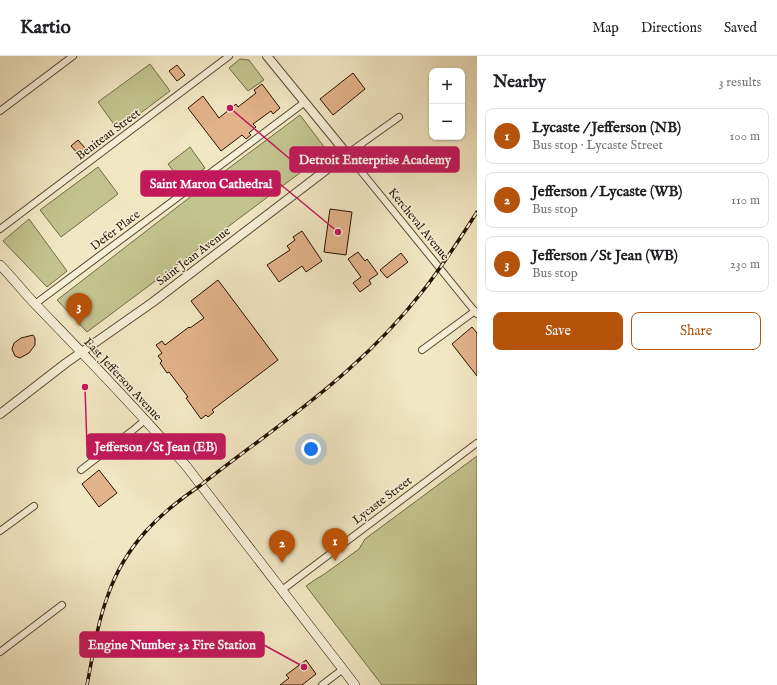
<!DOCTYPE html>
<meta charset="utf-8">
<style>
body{margin:0;font-family:"IM FELL English",serif;background:#f6f6f6;color:#202124}
.controls{position:absolute;right:12px;top:12px;display:grid;overflow:hidden;border-radius:8px;box-shadow:0 1px 3px #0004}
.controls button{width:36px;height:36px;display:grid;place-items:center;padding:0;border:0;border-bottom:1px solid #e0e0e0;background:#fff;color:#202124;font:20px sans-serif}
.you{position:absolute;left:311px;top:393px;width:14px;height:14px;margin:-10px;border:3px solid #fff;border-radius:50%;background:#1a73e8;box-shadow:0 0 0 6px #1a73e833}
.badge{display:grid;place-items:center;width:26px;height:26px;border-radius:50%;background:#b45309;color:#fff;font-size:13px;font-weight:700}
.pin{position:absolute;translate:-50% -33px;filter:drop-shadow(0 1px 2px #0008)}
.pin::after{content:'';position:absolute;top:21px;width:14px;height:12px;background:inherit;clip-path:polygon(0 0,100% 0,50% 100%)}
.list{margin:0;padding:0;list-style:none}
h2{display:flex;justify-content:space-between;align-items:center;height:52px;margin:0;padding:0 16px;font-size:17px}
h2 small{font-size:13px;font-weight:400;color:#757577}
.list li{display:grid;grid-template-columns:26px 1fr auto;gap:12px;align-items:center;box-sizing:border-box;height:56px;margin:0 8px 8px;padding:0 8px;border:1px solid #e0e0e0;border-radius:8px}
.list b{display:block;font-size:15px;white-space:nowrap}
.list p{margin:0;font-size:13px;white-space:nowrap;color:#757577}
.list em{font-size:13px;font-style:normal;color:#757577}
.actions{display:flex;gap:8px;padding:12px 16px}
.actions a{flex:1;padding:9px 0;border:1px solid #b45309;border-radius:8px;text-align:center;font-size:14px;color:#b45309}
.actions .main{background:#b45309;color:#fff}
.map{position:relative;flex:none;width:477px;height:629px;overflow:hidden}
header{display:flex;align-items:center;gap:24px;box-sizing:border-box;height:56px;padding:0 20px;background:#fff;border-bottom:1px solid #e0e0e0}
header strong{font-size:19px}
nav{display:flex;gap:22px;margin-inline-start:auto;font-size:14px}
main{display:flex}
aside{flex:1;background:#fff}
.map>svg:first-child{display:block}
.green{fill:#c2c38e;stroke:#746a47}
.building{fill:#e2b28a;stroke:#261200}
.lines{fill:none;stroke-linecap:round;stroke-linejoin:round}
.minor-casing{stroke:#594731;stroke-width:8}
.tertiary-casing{stroke:#594731;stroke-width:10}
.secondary-casing{stroke:#261200;stroke-width:10}
.minor{stroke:#f7efd8;stroke-width:6}
.tertiary{stroke:#f7efd8;stroke-width:8}
.secondary{stroke:#f7efd8;stroke-width:9}
.rail-casing{stroke:#261200;stroke-width:3.5}
.rail{stroke:#f7efd8;stroke-width:2;stroke-dasharray:6;stroke-linecap:butt}
.labels{text-anchor:middle;stroke-width:3;stroke-linejoin:round;paint-order:stroke}
.street-label{font-size:12px;fill:#261200;stroke:#f7efd8}
.leader{fill:none;stroke:#c2185b;stroke-width:1.5}
.callout-dot{fill:#c2185b;stroke:#f7efd8;stroke-width:1.5}
.callout{fill:#c2185b;stroke:#c2185b;stroke-width:1.5}
.callout-label{font-size:13px;text-anchor:middle;font-weight:bold;fill:#fff}
</style>
<header>
<strong>Kartio</strong>
<nav><a>Map</a><a>Directions</a><a>Saved</a></nav>
</header>
<main>
<div class="map">
<svg width="477" height="629" viewBox="0 0 477 629">
<rect width="100%" height="100%" fill="#f2e7c3"/>
<filter id="stains"><feTurbulence type="fractalNoise" baseFrequency=".005" numOctaves="4"/><feColorMatrix values="0 0 0 0 .2 0 0 0 0 .09 0 0 0 0 .02 0 0 0 .5 -.17"/></filter>
<radialGradient id="worn" r=".72"><stop offset=".6" stop-color="#630" stop-opacity="0"/><stop offset="1" stop-color="#630" stop-opacity=".3"/></radialGradient>
<g class="green">
<path d="M240,3L249,4L264,24L248,35L229,12Z"/>
<path d="M150,8L170,35L118,74L98,46Z"/>
<path d="M300,59L328,96L87,276L57,244L198,135Z"/>
<path d="M190,91L205,112L183,128L168,108Z"/>
<path d="M98,111L118,138L61,181L40,154Z"/>
<path d="M29,163L67,215L47,231L3,185Z"/>
<path d="M477,400V629H382L306,530L316,523L323,519L359,493L365,483Z"/>
</g>
<g class="building">
<path d="M177,9L185,19L177,25L169,15Z"/>
<path d="M353,17L365,33L333,59L320,43Z"/>
<path d="M262,28L280,52L273,58L271,55L253,68L256,71L249,77L251,79L246,83L242,79L221,95L188,52L203,40L219,62L236,48L238,51L256,37L254,34Z"/>
<path d="M78,84L86,93L79,99L71,90Z"/>
<path d="M330,153L352,156L346,199L324,196Z"/>
<path d="M302,175L322,205L306,216L302,210L279,226L267,209L290,194L287,190L295,184L293,181Z"/>
<path d="M358,196L365,205L367,203L378,218L369,224L371,228L360,236L353,227L361,221L348,203Z"/>
<path d="M401,197L408,206L387,222L380,214Z"/>
<path d="M218,224L278,304L212,354L214,356L208,361L206,359L201,363L186,342L188,341L169,316L167,317L160,307L162,305L158,300L162,297L156,289L162,285L165,289L189,271L190,272L204,262L191,245Z"/>
<path d="M472,271L477,277V320L452,288Z"/>
<path d="M33,279L35,282V289L29,297L20,302L15,300L12,293L14,287L21,282Z"/>
<path d="M99,414L117,437L99,451L82,428Z"/>
<path d="M306,604L316,618L302,629H280L289,622L286,619Z"/>
</g>
<g class="lines">
<defs>
<g id="minor">
<path d="M0,55L73,0"/>
<path d="M399,61L347,98L477,258"/>
<path d="M0,173L229,0"/>
<path d="M35,248L305,46"/>
<path d="M422,294L475,255"/>
<path d="M81,414L132,375L145,364"/>
<path d="M0,475L34,450"/>
<path d="M282,534L477,387"/>
<path d="M0,596L62,549"/>
<path d="M322,629L343,613"/>
</g>
<path id="tertiary" d="M0,358L66,307L153,246L347,98L267,0"/>
<path id="secondary" d="M0,209C13,222 24,237 37,250C88,303 139,355 187,411L355,629"/>
</defs>
<use href="#minor" class="minor-casing"/>
<use href="#tertiary" class="tertiary-casing"/>
<use href="#secondary" class="secondary-casing"/>
<use href="#minor" class="minor"/>
<use href="#tertiary" class="tertiary"/>
<use href="#secondary" class="secondary"/>
<defs>
<path id="rail" d="M87,629C93,599 97,568 108,539C125,490 158,458 201,429C250,390 303,355 349,313C375,290 400,264 422,236C442,211 459,184 477,156"/>
</defs>
<use href="#rail" class="rail-casing"/>
<use href="#rail" class="rail"/>
</g>
<g class="labels">
<g class="street-label">
<text transform="translate(108 78) rotate(-37)" y="4">Beniteau Street</text>
<text transform="translate(419 168) rotate(51)" y="4">Kercheval Avenue</text>
<text transform="translate(115 174) rotate(-37)" y="4">Defer Place</text>
<text transform="translate(193 200) rotate(-37)" y="4">Saint Jean Avenue</text>
<text transform="translate(123 323) rotate(47)" y="4">East Jefferson Avenue</text>
<text transform="translate(382 444) rotate(-37)" y="4">Lycaste Street</text>
</g>
</g>
<path class="leader" d="M230 52L290 103M338 176L280 128M85 331L87 391M304 611L264 589"/>
<g class="callout-dot">
<circle cx="230" cy="52" r="4"/>
<circle cx="338" cy="176" r="4"/>
<circle cx="85" cy="331" r="4"/>
<circle cx="304" cy="611" r="4"/>
</g>
<g class="callout">
<rect x="290" y="91" width="169" height="25" rx="4"/>
<rect x="141" y="115" width="139" height="25" rx="4"/>
<rect x="87" y="378" width="138" height="25" rx="4"/>
<rect x="80" y="576" width="184" height="25" rx="4"/>
</g>
<g class="callout-label">
<text x="375" y="108">Detroit Enterprise Academy</text>
<text x="211" y="132">Saint Maron Cathedral</text>
<text x="156" y="395">Jefferson / St Jean (EB)</text>
<text x="172" y="593">Engine Number 32 Fire Station</text>
</g>
<rect width="100%" height="100%" filter="url(#stains)"/>
<rect width="100%" height="100%" fill="url(#worn)"/>
</svg>
<div class="controls">
<button>+</button>
<button>−</button>
</div>
<div class="you"></div>
<div class="pin badge" style="left:335px;top:505px">1</div>
<div class="pin badge" style="left:282px;top:507px">2</div>
<div class="pin badge" style="left:79px;top:270px">3</div>
</div>
<aside>
<h2>Nearby<small>3 results</small></h2>
<ul class="list">
<li><span class="badge">1</span><div><b>Lycaste / Jefferson (NB)</b><p>Bus stop · Lycaste Street</p></div><em>100 m</em></li>
<li><span class="badge">2</span><div><b>Jefferson / Lycaste (WB)</b><p>Bus stop</p></div><em>110 m</em></li>
<li><span class="badge">3</span><div><b>Jefferson / St Jean (WB)</b><p>Bus stop</p></div><em>230 m</em></li>
</ul>
<div class="actions"><a class="main">Save</a><a>Share</a></div>
</aside>
</main>
